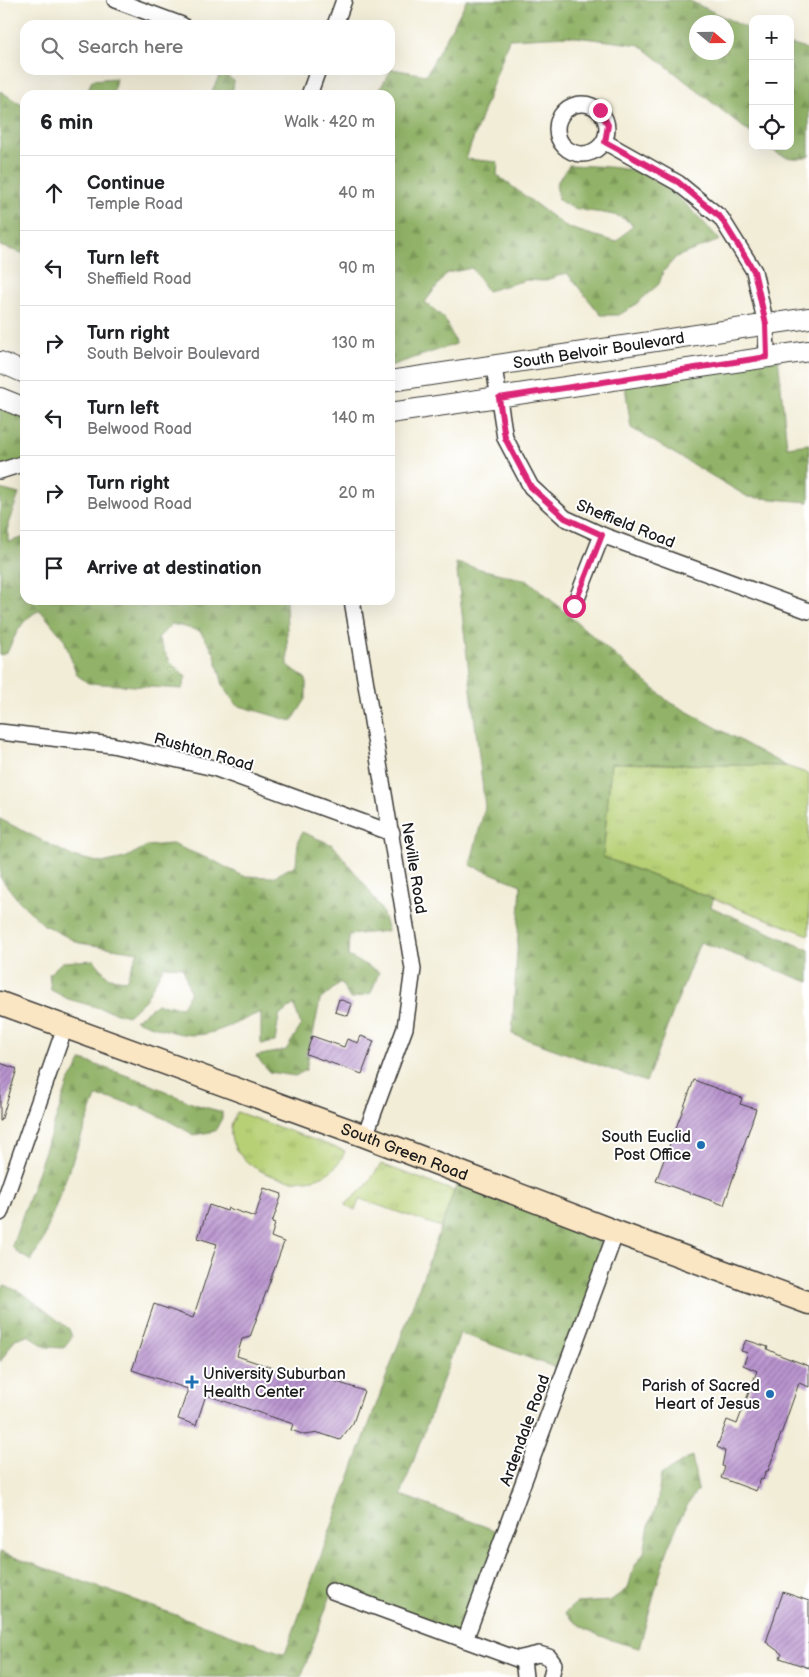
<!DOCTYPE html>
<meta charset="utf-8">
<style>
body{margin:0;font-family:"Balsamiq Sans",sans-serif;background:#f6f6f6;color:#202124}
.controls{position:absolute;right:15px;top:15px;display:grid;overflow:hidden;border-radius:10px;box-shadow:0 5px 20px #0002}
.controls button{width:45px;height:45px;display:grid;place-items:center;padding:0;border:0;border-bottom:1px solid #e0e0e0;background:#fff;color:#202124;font:25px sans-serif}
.compass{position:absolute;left:689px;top:15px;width:45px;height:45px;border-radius:50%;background:#fff;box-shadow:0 5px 20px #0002;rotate:110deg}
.stop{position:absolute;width:15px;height:15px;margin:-11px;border:4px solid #db2777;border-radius:50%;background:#fff}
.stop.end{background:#db2777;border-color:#fff;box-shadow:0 1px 5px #0008}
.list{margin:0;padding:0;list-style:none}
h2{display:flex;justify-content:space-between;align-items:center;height:65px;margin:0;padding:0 20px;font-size:21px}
h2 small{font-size:16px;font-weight:400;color:#757577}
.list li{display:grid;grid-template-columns:32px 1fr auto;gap:15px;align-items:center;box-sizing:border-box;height:75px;padding:0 20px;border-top:1px solid #e0e0e0}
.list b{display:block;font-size:19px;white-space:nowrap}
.list p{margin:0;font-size:16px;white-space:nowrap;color:#757577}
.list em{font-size:16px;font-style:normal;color:#757577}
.icon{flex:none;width:28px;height:28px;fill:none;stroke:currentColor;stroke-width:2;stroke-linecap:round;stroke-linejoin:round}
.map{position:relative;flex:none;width:809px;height:1677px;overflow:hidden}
.search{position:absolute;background:#fff;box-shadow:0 5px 20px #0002;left:20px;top:20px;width:375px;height:55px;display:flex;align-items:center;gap:12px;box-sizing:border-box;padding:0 18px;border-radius:15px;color:#757577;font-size:19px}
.panel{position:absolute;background:#fff;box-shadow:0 5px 20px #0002;left:20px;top:90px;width:375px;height:515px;border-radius:15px}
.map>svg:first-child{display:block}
.grass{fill:url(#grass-tufts);stroke:#6a7649}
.forest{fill:url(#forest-firs);stroke:#566742;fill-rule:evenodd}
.building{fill:url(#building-hatch)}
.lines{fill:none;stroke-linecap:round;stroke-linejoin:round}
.minor-casing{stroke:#3c3b38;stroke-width:18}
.tertiary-casing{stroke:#3c3b38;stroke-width:22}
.secondary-casing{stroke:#3c3b38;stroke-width:25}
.minor{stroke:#fff;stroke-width:15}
.tertiary{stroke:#fff;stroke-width:20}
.secondary{stroke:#fbe6c4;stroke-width:22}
.route{stroke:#db2777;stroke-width:6}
.poi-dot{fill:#1f6fb2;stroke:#fff;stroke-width:2}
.labels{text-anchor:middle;stroke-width:4;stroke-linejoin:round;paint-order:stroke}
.street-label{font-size:16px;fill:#1c1c1c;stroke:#fff}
.poi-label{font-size:16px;fill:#1c1c1c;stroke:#fff;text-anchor:end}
</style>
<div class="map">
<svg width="809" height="1677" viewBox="0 0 809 1677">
<defs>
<pattern id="grass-tufts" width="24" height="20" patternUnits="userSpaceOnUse" patternTransform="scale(1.25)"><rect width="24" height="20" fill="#b7d076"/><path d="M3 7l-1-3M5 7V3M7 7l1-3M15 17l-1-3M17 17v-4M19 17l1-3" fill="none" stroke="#9db266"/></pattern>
<pattern id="forest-firs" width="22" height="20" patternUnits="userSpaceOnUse" patternTransform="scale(1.25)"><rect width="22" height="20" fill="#91b267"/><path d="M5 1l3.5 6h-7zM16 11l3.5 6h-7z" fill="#7c9859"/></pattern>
<pattern id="building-hatch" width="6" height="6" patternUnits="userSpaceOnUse" patternTransform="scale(1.25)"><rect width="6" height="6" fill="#b994cf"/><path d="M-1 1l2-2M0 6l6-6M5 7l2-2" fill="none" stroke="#9678a7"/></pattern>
</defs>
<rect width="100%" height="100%" fill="#fff"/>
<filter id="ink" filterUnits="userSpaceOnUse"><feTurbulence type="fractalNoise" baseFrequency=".02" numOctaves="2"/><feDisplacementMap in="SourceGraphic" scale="10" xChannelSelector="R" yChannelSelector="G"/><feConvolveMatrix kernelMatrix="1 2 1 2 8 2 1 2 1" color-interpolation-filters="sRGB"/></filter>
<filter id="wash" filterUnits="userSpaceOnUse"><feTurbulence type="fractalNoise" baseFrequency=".0096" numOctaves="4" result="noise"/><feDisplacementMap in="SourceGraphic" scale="20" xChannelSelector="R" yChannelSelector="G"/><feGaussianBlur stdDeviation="1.12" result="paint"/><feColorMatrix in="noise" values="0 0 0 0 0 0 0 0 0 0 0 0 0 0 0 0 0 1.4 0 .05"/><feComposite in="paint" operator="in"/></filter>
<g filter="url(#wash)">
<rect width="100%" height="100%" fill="#f2edd7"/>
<g class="grass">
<path d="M611,763L786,766L809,774V935L603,857Z"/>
<path d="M237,1112L345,1151C324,1213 202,1166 237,1112Z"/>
<path d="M381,1164L454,1191L441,1227L360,1199L355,1210L345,1205L366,1186Z"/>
</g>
<g class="forest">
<path d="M467,0H688L753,31V135L640,45L568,36L509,39L466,159L498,162L497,175L566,227L616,242L633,225C612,206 582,218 559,200L556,184L569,165C591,166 613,166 634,171C664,178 700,218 720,240L676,257L663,272L659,284L635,305L619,315H601L567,273L543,281L526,280L487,291L472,268L447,273L425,302L445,319L456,344L390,366V95H376L392,69L426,75ZM696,22H726V52H696Z"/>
<path d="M790,44L809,50V156C793,161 780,157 767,146H790Z"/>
<path d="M221,72L234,81L232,95H210Z"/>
<path d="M116,78L113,95H86L92,80Z"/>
<path d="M0,91L25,107V254L0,246Z"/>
<path d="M778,356L787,447L809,444V502L748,497L631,428L624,379Z"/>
<path d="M0,398L25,408V463L0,471Z"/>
<path d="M0,489L19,494L8,524V542L25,537V600H286L288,665L306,679V699L292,721L236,705L223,685L214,652L200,631L172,624L158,638L169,661L186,677L182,689L88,683L77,675L64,639L40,610C22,618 15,635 7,653L0,655Z"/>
<path d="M456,563L529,581L668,701L786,766L611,763L603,857L713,899L711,907L809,950V982L700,942L646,1082L512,1034L521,885L470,865L485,807Z"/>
<path d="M0,819L72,856L102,863L125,858L147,846L172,844L216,862L243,876L273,877L296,865L298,843L302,832L333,845L368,889L382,911L388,931L349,935L348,956L379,972L371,993L350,999L341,982L320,1000L306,1070L295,1076L269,1072L256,1056L286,1050L301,1026L294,1004L279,1016L275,1042L261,1044V1012C241,1020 216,1035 195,1035C175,1035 154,1026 135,1020L157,1004L182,1007L190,992L183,967L164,966L145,1000L128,1016L68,999L51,990L49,974L62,962L94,960L109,978L126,980L138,952L79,943L44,925L18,900L0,877Z"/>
<path d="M82,1060L145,1082L194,1104L222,1112V1118L215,1131L194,1135C164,1118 132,1099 96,1097L43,1240L31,1261L18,1253L12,1246L68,1084Z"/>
<path d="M461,1173L616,1232L565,1371L460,1333L401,1495L505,1534L465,1640L332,1592L301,1677H0V1552L285,1654Z"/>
<path d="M5,1285L24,1294L69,1329L72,1337L63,1348L46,1347L28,1335L15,1339L0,1362V1289Z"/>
<path d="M692,1456L698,1490C670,1522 652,1605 639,1648C613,1641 584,1633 565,1613L576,1603L610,1601L628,1588L634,1567L644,1553L649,1525L657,1505L661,1475Z"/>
</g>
<g id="blocks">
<g class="building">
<path d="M339,999L352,1004L348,1016L335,1012Z"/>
<path d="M312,1036L344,1047L347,1039L358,1043L361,1036L374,1041L362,1074L306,1054Z"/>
<path d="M0,1063L17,1069L1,1121H0Z"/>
<path d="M694,1080L742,1098L740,1104L756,1109L724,1205L656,1181Z"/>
<path d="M264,1188L282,1194L272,1223L275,1224L271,1237L284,1242L250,1337L242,1339L237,1356L299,1377L301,1370L364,1391L353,1423L340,1440L319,1433L305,1435L291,1430L293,1424L206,1395L196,1425L178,1419L188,1389L132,1370L154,1304L193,1318L217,1244L198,1238L209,1205L227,1211L228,1208L255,1217Z"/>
<path d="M746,1340L768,1347L767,1349L782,1356L809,1366V1387L799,1383L768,1471H766L763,1480L761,1479L756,1491L721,1478L725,1467L722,1466L725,1451L717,1447L727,1420L737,1424L757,1371L743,1365L748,1353L741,1351Z"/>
<path d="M783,1592L809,1601V1668L780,1658L782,1654L766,1642Z"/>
</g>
</g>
</g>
<g filter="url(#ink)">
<use href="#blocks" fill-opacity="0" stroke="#3c3b38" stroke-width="1"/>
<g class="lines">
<defs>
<g id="minor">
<path d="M115,0L182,25"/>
<path d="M335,25L344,0"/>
<path d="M309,95L318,70"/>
<circle cx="582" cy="129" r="25"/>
<path d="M605,142L678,183L721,218L754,271L766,325L767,357"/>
<path d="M494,367L505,438L531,487L565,518L602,535L809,611"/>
<path d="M0,471L25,463"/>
<path d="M352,600L413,969L405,1028L365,1136"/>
<path d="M574,606L602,535"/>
<path d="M0,732L112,745L214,768L392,833"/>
<path d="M0,1213L65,1027"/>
<path d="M332,1591L517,1659L539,1654L549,1657L554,1664L551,1677"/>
<path d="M465,1640L616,1232"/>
<path d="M523,1659L525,1677"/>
</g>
<g id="tertiary">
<path d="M0,362L25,373"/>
<path id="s1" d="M390,381L809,318"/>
<path d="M0,398L25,408"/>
<path d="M390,413L809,351"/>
</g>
<g id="secondary">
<path id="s2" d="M0,1003L365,1136L616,1232L809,1303"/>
</g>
</defs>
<use href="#minor" class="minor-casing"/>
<use href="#tertiary" class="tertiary-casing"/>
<use href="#secondary" class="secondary-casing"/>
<use href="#minor" class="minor"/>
<use href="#tertiary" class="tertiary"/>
<use href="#secondary" class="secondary"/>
</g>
</g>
<g class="lines" filter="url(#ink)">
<path class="route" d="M574,606L602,535L565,518L531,487L505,438L499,398L767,357L766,324L754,271L721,218L678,182L605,142L608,125L600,110"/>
</g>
<g class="poi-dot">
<circle cx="701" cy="1145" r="5"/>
<path d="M189.5 1374.5h5v5h5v5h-5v5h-5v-5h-5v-5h5z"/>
<circle cx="770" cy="1394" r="5"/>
</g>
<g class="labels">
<g class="street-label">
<text dy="6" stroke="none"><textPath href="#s1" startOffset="211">South Belvoir Boulevard</textPath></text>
<text transform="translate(626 523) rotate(22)" y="6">Sheffield Road</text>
<text transform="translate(204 751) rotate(16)" y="6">Rushton Road</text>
<text transform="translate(415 868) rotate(81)" y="6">Neville Road</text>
<text dy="6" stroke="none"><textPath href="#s2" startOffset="431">South Green Road</textPath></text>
<text transform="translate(524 1430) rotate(-70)" y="6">Ardendale Road</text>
</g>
<g class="poi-label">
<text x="691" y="1142">South Euclid<tspan x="691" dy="18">Post Office</tspan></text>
<text x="203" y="1379" text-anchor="start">University Suburban<tspan x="203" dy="18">Health Center</tspan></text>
<text x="760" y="1391">Parish of Sacred<tspan x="760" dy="18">Heart of Jesus</tspan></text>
</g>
</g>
</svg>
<div class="controls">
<button>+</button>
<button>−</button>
<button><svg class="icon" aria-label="locate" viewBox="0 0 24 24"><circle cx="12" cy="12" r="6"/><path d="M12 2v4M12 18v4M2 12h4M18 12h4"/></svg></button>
</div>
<svg class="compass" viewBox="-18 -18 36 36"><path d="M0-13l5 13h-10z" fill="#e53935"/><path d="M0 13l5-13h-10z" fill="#757577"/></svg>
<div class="stop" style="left:574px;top:606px"></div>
<div class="stop end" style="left:600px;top:110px"></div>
<div class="search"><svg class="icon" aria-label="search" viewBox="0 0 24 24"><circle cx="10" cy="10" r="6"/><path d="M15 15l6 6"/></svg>Search here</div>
<section class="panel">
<h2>6 min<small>Walk · 420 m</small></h2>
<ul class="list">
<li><svg class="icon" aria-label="ahead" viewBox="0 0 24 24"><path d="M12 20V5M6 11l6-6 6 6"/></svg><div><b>Continue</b><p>Temple Road</p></div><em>40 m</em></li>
<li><svg class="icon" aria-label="left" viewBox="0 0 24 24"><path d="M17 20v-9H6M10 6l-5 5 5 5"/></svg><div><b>Turn left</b><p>Sheffield Road</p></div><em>90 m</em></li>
<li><svg class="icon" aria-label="right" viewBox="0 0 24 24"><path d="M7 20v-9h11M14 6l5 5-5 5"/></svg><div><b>Turn right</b><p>South Belvoir Boulevard</p></div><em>130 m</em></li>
<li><svg class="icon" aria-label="left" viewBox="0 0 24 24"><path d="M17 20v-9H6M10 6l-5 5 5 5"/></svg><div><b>Turn left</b><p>Belwood Road</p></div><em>140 m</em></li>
<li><svg class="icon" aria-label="right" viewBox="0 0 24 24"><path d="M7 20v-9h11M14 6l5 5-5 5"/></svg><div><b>Turn right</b><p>Belwood Road</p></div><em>20 m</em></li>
<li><svg class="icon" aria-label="arrive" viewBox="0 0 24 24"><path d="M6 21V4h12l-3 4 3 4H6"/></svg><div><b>Arrive at destination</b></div></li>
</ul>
</section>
</div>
